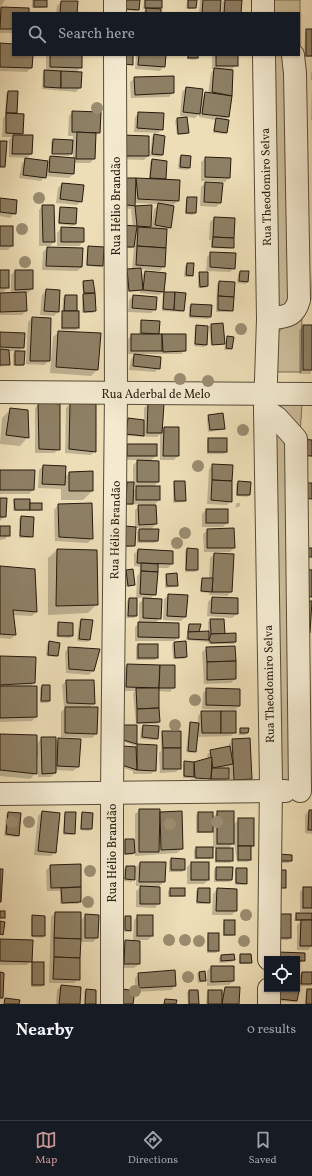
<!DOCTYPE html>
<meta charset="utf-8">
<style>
body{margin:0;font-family:Vollkorn,serif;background:#20242c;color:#f1f3f6}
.controls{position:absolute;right:12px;bottom:12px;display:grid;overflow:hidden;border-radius:0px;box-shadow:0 1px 3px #0004}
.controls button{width:36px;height:36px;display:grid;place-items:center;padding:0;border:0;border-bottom:1px solid #363941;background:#171b24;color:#f1f3f6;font:20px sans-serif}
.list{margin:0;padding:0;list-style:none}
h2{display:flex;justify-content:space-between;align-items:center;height:52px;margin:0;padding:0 16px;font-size:17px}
h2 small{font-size:13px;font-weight:400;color:#9ea1a6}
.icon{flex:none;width:22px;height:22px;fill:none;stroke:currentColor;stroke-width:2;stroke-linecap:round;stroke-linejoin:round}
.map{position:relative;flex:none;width:312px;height:1004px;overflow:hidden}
.search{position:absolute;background:#171b24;box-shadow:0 1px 3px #0004;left:12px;right:12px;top:12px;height:44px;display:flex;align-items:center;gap:10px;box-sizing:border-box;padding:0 14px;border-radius:0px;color:#9ea1a6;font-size:15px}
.sheet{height:116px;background:#171b24}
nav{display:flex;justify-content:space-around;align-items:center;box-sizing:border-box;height:56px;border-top:1px solid #363941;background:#171b24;font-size:11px;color:#9ea1a6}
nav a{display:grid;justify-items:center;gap:2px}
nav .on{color:#c59692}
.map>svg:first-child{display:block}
.green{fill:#cbbd9a;stroke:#796c54}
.shadow{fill:#0003;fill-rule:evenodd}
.building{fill:#8e8065;stroke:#271a0d}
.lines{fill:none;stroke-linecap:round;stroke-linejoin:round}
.minor-casing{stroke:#584b38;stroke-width:24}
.minor{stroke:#f3ead0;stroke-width:22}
.tree{fill:#9b8d71}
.labels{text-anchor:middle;stroke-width:4;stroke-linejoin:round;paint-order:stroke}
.street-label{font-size:12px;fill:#271a0d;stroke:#f3ead0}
</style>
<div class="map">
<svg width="312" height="1004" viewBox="0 0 312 1004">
<rect width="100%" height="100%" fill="#eddeb7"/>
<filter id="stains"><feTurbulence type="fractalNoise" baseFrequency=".005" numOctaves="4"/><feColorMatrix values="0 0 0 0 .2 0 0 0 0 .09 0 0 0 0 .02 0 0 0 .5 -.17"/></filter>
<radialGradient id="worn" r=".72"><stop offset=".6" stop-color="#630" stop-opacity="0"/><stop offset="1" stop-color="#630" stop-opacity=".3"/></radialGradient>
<g class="green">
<path d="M265,0H300V52L299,13H272Z"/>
<path d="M266,55H286L289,297L285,304L279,307L273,303Z"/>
<path d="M302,310L301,372H276L272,338Z"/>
<path d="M302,403L300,436L272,404Z"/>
<path d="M271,418L294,440L298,784H274Z"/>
</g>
<g class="shadow">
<path d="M0,0H5L0,7Z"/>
<path d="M32,0H46V7L44,8H32Z"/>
<path d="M139,0L138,10L136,11L124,10Z"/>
<path d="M144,0H161L160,13H143L146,9H143Z"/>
<path d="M187,0H196L195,8L194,9H186Z"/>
<path d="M200,0H220L219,11H221L222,2L224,0H241L240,13H199Z"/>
<path d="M61,2H77L76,13H56L57,6Z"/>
<path d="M0,7L28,9V13H13V33H0Z"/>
<path d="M307,30H312V57H304L305,32Z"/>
<path d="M0,44L13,45V55H32L31,68L27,72L0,71Z"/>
<path d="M46,55H81V67L76,72L81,73L80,88L76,92L42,89L43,73L46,72Z"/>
<path d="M136,55H165L164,66L160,71L135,69Z"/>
<path d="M187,55H197V58L195,60L187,59Z"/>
<path d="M212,55H237V65L232,69L228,117L225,120L226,133L224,134L213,133L215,120L199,117V114L195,118L180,116L182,92L186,88L201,98L206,93L208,94L211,73L214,69H212Z"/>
<path d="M312,72V80H311V73Z"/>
<path d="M173,77V93L169,97L131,98L130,82L135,78Z"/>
<path d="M312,88V120H311Z"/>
<path d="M8,92H17L16,114L22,133L19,136L31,154L26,159L46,162L50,157L73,159V152L71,154L51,153V142L53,140L73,141V136H68L69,116L73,112L99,132L95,136L94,159L90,163H74L73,174L69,178L45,176L41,181L19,178L22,163L27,158L9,157V140L12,137H2L3,118L5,116L6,94Z"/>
<path d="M139,113L162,129L158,133L134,132L135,117Z"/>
<path d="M177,119L188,132L186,134L177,135L175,121Z"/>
<path d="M154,135L162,155L160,157L150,156L152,137Z"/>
<path d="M118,141L148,156L144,160L118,159Z"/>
<path d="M51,155H70L69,156Z"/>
<path d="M181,156L189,168L187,170L178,169L179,158Z"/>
<path d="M206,158L229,178L225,182L201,181V162Z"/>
<path d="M152,160L165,179L163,180L179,181L178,201L173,205L170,227L166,231L164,266L160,271L140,269L141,276L145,272L165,274L163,293L184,294L183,310L182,312L162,311L163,292L159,295L140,293V291L128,292L125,272L132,270L134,246L131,248H123L133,227L131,209L116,208L123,179L149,180L150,162ZM134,203L159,204L154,209L151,229H148L150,226V206L134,207Z"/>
<path d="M205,183L220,203L216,207L200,206L201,187Z"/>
<path d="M62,184L81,201L77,205L56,203L58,188Z"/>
<path d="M188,198L195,213L193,215L185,214L186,199Z"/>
<path d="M0,199L15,213L10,218L0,216Z"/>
<path d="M43,206L54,242L50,246H39V210Z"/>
<path d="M61,208L75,224L73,226L58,224L59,210Z"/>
<path d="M214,218L233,247L231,249L211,248V240H209L210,222Z"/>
<path d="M0,227L12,246L8,250H0Z"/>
<path d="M61,228L83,242L79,246H57V233Z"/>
<path d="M89,247L102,266L100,267L86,266L87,249Z"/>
<path d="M47,248L82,249V267L77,271L42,270L43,252Z"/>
<path d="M211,253L234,268L230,272L207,271V286L205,288H198V275L206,273L207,257Z"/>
<path d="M187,264L192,275L190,277H184L185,266Z"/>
<path d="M312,270V300H310Z"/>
<path d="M0,271L8,287L3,292H0Z"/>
<path d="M15,271L32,289L28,293H25L26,311L22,315H0V294H11V275Z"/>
<path d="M240,272H247V282L245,284L237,283L238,274Z"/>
<path d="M84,282L94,292L92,295L95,311L93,313H82V297L84,294H83L82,284Z"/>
<path d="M219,282L232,310L230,312H216L217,284Z"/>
<path d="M46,290L58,312L54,316L40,315L42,295Z"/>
<path d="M65,296H77L78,328L76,330H61L63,298Z"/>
<path d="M133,296L155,309L151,313L128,312L129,300Z"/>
<path d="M191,305L211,306L210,317L208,319L189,318V307Z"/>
<path d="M32,318L49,361L44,365L26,364L28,322Z"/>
<path d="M142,321L159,322L158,335H185V350L181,354H140L159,368L155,372L129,370L131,359L136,354H128V339L132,335H139L140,323Z"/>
<path d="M211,325L224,344L223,345H211L209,327Z"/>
<path d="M197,326L206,345L204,347L194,346L195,328Z"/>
<path d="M303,326H312L311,374H299V330Z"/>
<path d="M59,332L97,370L91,376L50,373L53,337Z"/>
<path d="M0,333L23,347L18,352L23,364L21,366H13V354L16,351H8L9,364L0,367Z"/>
<path d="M228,337L231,348L229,350H224Z"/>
<path d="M39,403L59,449L54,453H35V408Z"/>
<path d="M70,404L95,451L91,455L65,453L66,408Z"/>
<path d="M148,404L162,431L164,428L178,456L174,460H160V434L157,437L125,436L126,421L128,419L144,420V408Z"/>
<path d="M11,409L28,437L20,446L0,444L2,418Z"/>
<path d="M209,416L224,428L222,430L208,432L207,418Z"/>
<path d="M209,439L226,452L224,454H207V441Z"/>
<path d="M312,441V457H298Z"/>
<path d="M127,445H156V456L150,461L158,482L153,487L159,500L153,506L156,524L150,530L157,541L155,543H137V532L141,528H135L134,545L132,547H123L135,527V510L141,504L125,505L126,485L127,483H133V465L139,460H123V449ZM133,485L138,486L133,491Z"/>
<path d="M213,465L231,501L227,505L207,504L209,469Z"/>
<path d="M43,466L64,478L69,473L92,472V491L83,500H61V489L38,488L39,470Z"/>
<path d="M0,471H34L33,490L29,494H0Z"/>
<path d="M174,482L185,500L183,502L173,503V484Z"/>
<path d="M238,482L249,495L247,497L236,496V484Z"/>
<path d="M0,499L5,516L0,521Z"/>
<path d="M15,500L41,509L39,511H13V501Z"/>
<path d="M237,503H240V506L235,508Z"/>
<path d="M58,505L92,538L88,543L55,541L54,510Z"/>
<path d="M206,510L227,523L223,527H202V514Z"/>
<path d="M21,517L32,536L30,538H19V519Z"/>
<path d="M0,527L9,535L5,539L0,540Z"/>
<path d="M208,530L234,548L230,552H204L203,534Z"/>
<path d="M187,549L197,570L195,572H185V551Z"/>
<path d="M57,550L96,551L97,604L88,613L48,615V558Z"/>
<path d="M138,550L172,564L168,568H157L155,594L150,599L160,618L155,623L178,637L174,641H135V627L139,623V603L145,598H136V616L134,618H126L127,601L129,599H136L137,576L139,574L140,567L134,566V554Z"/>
<path d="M214,554L233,555L231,592L227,596L209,595V593L200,592L201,581L203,579H209L210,558Z"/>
<path d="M0,567L34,570L36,612L32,616L13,615L15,635L11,639L0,638Z"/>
<path d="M126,571L133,584L132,586L126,587L124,573Z"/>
<path d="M167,575L177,585L175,587L165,588V577Z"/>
<path d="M169,595L187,596L185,617L181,621L163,620L164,599Z"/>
<path d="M212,598L237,614L232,618L207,616L208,602Z"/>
<path d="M81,620L89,640L87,642L77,641L79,622Z"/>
<path d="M210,620L224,635L235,642L234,644H209L207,642L186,640L188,627L190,625L198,633L208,632V622Z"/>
<path d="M59,623L72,636L70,638L56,637L57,625Z"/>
<path d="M49,642L58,655L56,657L46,656L47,644Z"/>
<path d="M174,643L186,657L184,659H173L172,645Z"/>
<path d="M138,645L157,658L155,660H136V646Z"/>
<path d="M234,647L235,679L231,683L204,684L202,652L207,648Z"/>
<path d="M69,648L93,670L89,675L66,673L65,652Z"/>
<path d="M0,657L34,683L30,687L36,717L32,721L0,722Z"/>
<path d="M127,665L174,687L170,692L158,691L159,722L157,724H136L133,693L135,691H123V669Z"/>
<path d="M66,681H93L94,703L89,708L96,734L92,738L61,737V712L67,707H64L62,685Z"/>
<path d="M42,686L49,701L47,703H40V688Z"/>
<path d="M207,689L239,706L235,710L202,709L203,693Z"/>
<path d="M202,712L235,732L231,736L197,737L195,751L193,753L186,752L189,725L191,723L198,724V716Z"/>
<path d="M136,726V745L156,746L155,770L151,774H133V771L121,767L136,746L122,741Z"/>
<path d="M143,726L157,738L155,740L140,739L141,728Z"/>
<path d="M240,729H248L247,733L245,735H238Z"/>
<path d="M163,732L180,768L176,772L160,773L159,753L161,751V734Z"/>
<path d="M0,735L36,744L42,738L55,743L58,739L78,767L73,771L55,770V773L51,777H38V758H36V773L30,779L0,776Z"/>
<path d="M233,740L251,779L247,783L230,784V773H228L226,781L210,780V779L206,782H191V779L208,780V778H183V764L185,762L194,763L208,759L207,755L211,751L229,748V744Z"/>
<path d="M140,810L159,813L181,812L182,849L177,853L135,856V851L132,855H124L123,842L125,840H135V814Z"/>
<path d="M309,811H312V834L305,833V815Z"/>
<path d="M42,812L55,852L51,856L34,855L38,816Z"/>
<path d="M218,812L233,825L239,819L253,846L250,849V860L248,862H237L234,842L228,849L232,861L230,863H215V851L218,848H213V830L210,833H196V815L198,813L212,818Z"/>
<path d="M8,813L18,835L16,837L4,836L6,815Z"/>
<path d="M66,813L74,833L72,835H63L64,815Z"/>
<path d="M82,813L91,829L89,831L80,830L81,815Z"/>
<path d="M196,848L212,857L210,859H194V850Z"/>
<path d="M291,855L289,863H277Z"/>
<path d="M171,859L184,870L182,872H169V861Z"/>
<path d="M140,863L164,882L159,886V903L155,908L136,907V891L142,886H136V873H134L132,882L124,881V869L126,867H136Z"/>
<path d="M191,863H208V880L204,884H187V867Z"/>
<path d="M80,865V902L78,904H60V891H47L46,870L51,866Z"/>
<path d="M216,868L231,880L229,882H214V870Z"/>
<path d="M237,869L246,883L244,885H235V871Z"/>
<path d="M304,888H312V912H300V892Z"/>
<path d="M170,889L184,896L182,897H168V891Z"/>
<path d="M198,889H209V902L207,904H196V891Z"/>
<path d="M217,889L236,911L232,915H212L213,894Z"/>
<path d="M55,913L80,921L86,915L97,938L93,942H80L79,979L74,983H49L51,917Z"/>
<path d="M296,914H312V946L308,950H297V925L301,921H294Z"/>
<path d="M290,915V938L288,940H277Z"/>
<path d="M33,916L44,936L42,938L31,937V918Z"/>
<path d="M138,916L152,936L148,940H133L134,920Z"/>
<path d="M126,917L130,930L128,932H123L124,919Z"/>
<path d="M225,921L234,934L232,936H223V923Z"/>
<path d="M209,934L218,951L216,953H207V936Z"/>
<path d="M0,940L31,961L27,965H0Z"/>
<path d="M125,941L139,964L134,968H120L121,946Z"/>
<path d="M278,953L304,961L297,963V959Z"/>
<path d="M240,955L251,962L249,964H239V957Z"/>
<path d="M221,956L234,960L232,962L219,963V958Z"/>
<path d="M32,963H43V985L41,987H31V965Z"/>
<path d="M211,967L233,981L229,985L207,986V971Z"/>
<path d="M199,972L205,981L203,982L198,983L197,974Z"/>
<path d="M302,973H312L311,986H300V975Z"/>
<path d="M139,974L175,986L171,990L135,992V978Z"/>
<path d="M61,986L79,1004H56L57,990Z"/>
<path d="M226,988L238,1004H206L207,993L209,991L221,993Z"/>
<path d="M86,990L95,1004H84V992Z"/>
<path d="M308,990H312V1004H305L306,992Z"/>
<path d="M189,991L198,1004H188L187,993Z"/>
<path d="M279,992L296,1001L295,1002L278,1001Z"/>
</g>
<g class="building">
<rect x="34" y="0" width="13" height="7"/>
<path d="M126,0H140L139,10L125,9Z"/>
<rect x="145" y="0" width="17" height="8"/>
<path d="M188,0H197L196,8H188Z"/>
<path d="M203,0H221L220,13H202Z"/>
<path d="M225,0H242L241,13H224Z"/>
<path d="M61,1H78L77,13H60Z"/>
<path d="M1,7L29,8V13H13V29H0Z"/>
<path d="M146,8L161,9V13H146Z"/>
<rect x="306" y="29" width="6" height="27"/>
<path d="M0,43L13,44V55H33L32,68L0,67Z"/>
<path d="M50,55H82V68L50,67Z"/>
<path d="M124,55H133V65L124,64Z"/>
<path d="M139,55H166L165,67L138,65Z"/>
<rect x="188" y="55" width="10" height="3"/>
<rect x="216" y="55" width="22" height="11"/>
<path d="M214,68L233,70L232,96L212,92Z"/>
<path d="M44,70L61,71V88L44,87Z"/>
<path d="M61,71L82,72L81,88H61Z"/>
<path d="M174,76V93L135,95L134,77Z"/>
<path d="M186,87L203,89L200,114L183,112Z"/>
<path d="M8,91H18L17,113H6Z"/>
<path d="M205,92L232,96L229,117L202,114Z"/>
<path d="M72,111L101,112L100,133L72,132Z"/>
<path d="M138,112L164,113L163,130L137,128Z"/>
<path d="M6,113L24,114L23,134L6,133Z"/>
<path d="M187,117L189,133L178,134L177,118Z"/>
<path d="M216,118L229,120L227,133L214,131Z"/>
<path d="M77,132L96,133L95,159H76Z"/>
<path d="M154,134L165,136L163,155L152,154Z"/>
<path d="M13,135H33L32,154H12Z"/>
<path d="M122,135L149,136V156H121Z"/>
<path d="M53,139L73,140L72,154H52Z"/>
<path d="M0,141H7L5,167H0Z"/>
<path d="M181,155L191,156L190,168L180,167Z"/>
<path d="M50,156L75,158L74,174L49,172Z"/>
<path d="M205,157L231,158L230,178L205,177Z"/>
<path d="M25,158L48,161L46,178L23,175Z"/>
<path d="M152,159L167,161L166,179L150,178Z"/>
<path d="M122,178H136L135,206L120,204Z"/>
<path d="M136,178L180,180L179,201L138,199Z"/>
<path d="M205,182L223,183L221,203L204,202Z"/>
<path d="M62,183L84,185L82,202L60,199Z"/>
<path d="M187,197H197L196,213H186Z"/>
<path d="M0,198L17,200L16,214L0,212Z"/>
<path d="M158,203L174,206L171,228L155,225Z"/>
<path d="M42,205H54L55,242H43Z"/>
<path d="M152,205L151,227L137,226L135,206Z"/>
<path d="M60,207L77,208L76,224L59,223Z"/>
<path d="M214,217L235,218L234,238L213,237Z"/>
<path d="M122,225L137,226L134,247H125Z"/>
<rect x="0" y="226" width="13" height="20"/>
<path d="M61,227L84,228V242H61Z"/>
<path d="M138,227L167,229L166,248L137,246Z"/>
<path d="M213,237L234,238V248L212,247Z"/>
<path d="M88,246L104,247L103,266L87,265Z"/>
<path d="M137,246L166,248L165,267L136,265Z"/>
<path d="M47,247L83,248L82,267L46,266Z"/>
<path d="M210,252L236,253L235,269L210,267Z"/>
<path d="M187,263H194L193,276L186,275Z"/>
<path d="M141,268L143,290L129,291L127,269Z"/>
<rect x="0" y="270" width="9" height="18"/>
<path d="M15,270H33V289L15,290Z"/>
<path d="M145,271L166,273L164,292L143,290Z"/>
<path d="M240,271H249L248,282L239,281Z"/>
<path d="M199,272H208V286L200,287Z"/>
<path d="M93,280L95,293H84L83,281Z"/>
<path d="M219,281L235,282L234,297L218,296Z"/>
<path d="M46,289L60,290L59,312L44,311Z"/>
<path d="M26,292L27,311L0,312V293Z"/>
<path d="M164,292H175L174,310L163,309Z"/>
<path d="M175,292L186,293L184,311L174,310Z"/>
<path d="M95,293L96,311L84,312L83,294Z"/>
<path d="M65,295H77V311H64Z"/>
<path d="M133,295L157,297L156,310L132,308Z"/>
<path d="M218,296L234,297L233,311L218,310Z"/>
<path d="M191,304L212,305L211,317L190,316Z"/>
<rect x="62" y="311" width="17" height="17"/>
<path d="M32,317L51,318L50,361H30Z"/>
<path d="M141,320L160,321L159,334L141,333Z"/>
<path d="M223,323L225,344L212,345L211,324Z"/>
<path d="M196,325L208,326L207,345L195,344Z"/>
<rect x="303" y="325" width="9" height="45"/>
<path d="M58,331L101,333L98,370L56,367Z"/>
<path d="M0,332L25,333L24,348L0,347Z"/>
<rect x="131" y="334" width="31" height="17"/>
<path d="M162,334H186V351L163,352Z"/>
<path d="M227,336L234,337L232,349L226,348Z"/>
<path d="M0,349L9,350L10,365H0Z"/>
<path d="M15,351H25L24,365H15Z"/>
<path d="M134,354L161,357L160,369L133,366Z"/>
<path d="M38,402L60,404V450L39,449Z"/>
<path d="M70,403L96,404V452L69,449Z"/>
<path d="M148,403L164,404L162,433H147Z"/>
<path d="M10,408L28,410L29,438L6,435Z"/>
<path d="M223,413L225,429L210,430L208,415Z"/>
<path d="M128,418L144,420V436L126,434Z"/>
<path d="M164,427H179V456H163Z"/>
<rect x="208" y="438" width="19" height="14"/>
<path d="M301,439L312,440V456L300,455Z"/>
<rect x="127" y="444" width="30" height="12"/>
<path d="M137,460L159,461V482H137Z"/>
<path d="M212,464L233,465L232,481L212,480Z"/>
<path d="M43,465L66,466L65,485L42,484Z"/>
<path d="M0,470H35L34,490H0Z"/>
<path d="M93,471V491H69V472Z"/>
<path d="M212,480L232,481V502L211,500Z"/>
<path d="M174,481H185L186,501H175Z"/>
<path d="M238,481L251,482L250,495H237Z"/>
<path d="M127,482H134L133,504H126Z"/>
<path d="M305,483H312V499L304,498Z"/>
<rect x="136" y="486" width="24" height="14"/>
<path d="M0,498H7L6,517H0Z"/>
<path d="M14,499H30V510H15Z"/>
<rect x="30" y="503" width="12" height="7"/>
<path d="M92,503L93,539L59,537L58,504Z"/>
<path d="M138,505H156L157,524L139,525Z"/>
<rect x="206" y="509" width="22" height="14"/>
<path d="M21,516L34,517L33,537L20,536Z"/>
<rect x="0" y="526" width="10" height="10"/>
<path d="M125,526L136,527L135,546H125Z"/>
<path d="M234,528L235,548H207V529Z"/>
<path d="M139,529H159L158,541H139Z"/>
<path d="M187,548L198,549V570H186Z"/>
<path d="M303,548H312V557H302Z"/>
<path d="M57,549L97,550L98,605L56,606Z"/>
<path d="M138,549L173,551V564L137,563Z"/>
<path d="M214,553L234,554L232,592H212Z"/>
<path d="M141,563L158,564V572L141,571Z"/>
<path d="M0,566L35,569L37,612L13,610L16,635L0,634Z"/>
<path d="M133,569L135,585L128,586L126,570Z"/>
<path d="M304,569L312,570V597L303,596Z"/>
<path d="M141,571L158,572L156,595L140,594Z"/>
<path d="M177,573L178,586H167L166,574Z"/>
<path d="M202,578H213L212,592L201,591Z"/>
<path d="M168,594L188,595L186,617L167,616Z"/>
<path d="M212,597L238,598V614L211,613Z"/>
<path d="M129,598H137V616H128Z"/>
<path d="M143,598L162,599L161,619L143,618Z"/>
<path d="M304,601H312L310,633H302Z"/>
<path d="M81,619L93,620L90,640L79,639Z"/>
<path d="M210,619H224L225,634H211Z"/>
<path d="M58,622L73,623V636H58Z"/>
<path d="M138,622L179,623V638L138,637Z"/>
<path d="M189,624H201L199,632H188Z"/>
<path d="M209,631V640L188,639V632Z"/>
<path d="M236,633V642L211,643L209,640L211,634Z"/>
<path d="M49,641L60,643L58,656L48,655Z"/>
<path d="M186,641L187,657L175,658L174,642Z"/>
<rect x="138" y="644" width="20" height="14"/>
<path d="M235,646L236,661L207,662L206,647Z"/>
<path d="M68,647L100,649L94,671L69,669Z"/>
<path d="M0,656L36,657L35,683L0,685Z"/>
<path d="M236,661V679L207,680V662Z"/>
<path d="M127,664L160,665L159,688L126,687Z"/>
<path d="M160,665H175V688H159Z"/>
<path d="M66,680H94L95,704L67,703Z"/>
<path d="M42,685H50V701H41Z"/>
<path d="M0,686H37V717L0,718Z"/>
<path d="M136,688H159V708L137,709Z"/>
<path d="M206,688L240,689V706L206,705Z"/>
<path d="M65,707H98L97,734L65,733Z"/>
<path d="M159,708L160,722L137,723V709Z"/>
<path d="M201,711H221V733H202Z"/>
<rect x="221" y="711" width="15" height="22"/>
<path d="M190,722L199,723L196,752L188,751Z"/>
<path d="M123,725H137V744L123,740Z"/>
<path d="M143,725L159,726L158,739L142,737Z"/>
<path d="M240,728H249L248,733H240Z"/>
<path d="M162,731H181V748H163Z"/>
<path d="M0,734L37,735V774L0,770Z"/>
<path d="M41,737H56V773L42,774Z"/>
<path d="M58,738L81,739L79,767L57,766Z"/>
<path d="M250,738L252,779L234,780L232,739Z"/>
<path d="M137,744L157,745L156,771L137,770Z"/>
<path d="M123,746L136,747L137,770L122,765Z"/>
<path d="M230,746L233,764L213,768L210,750Z"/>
<rect x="163" y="748" width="18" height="21"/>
<path d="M212,757L211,779L195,778L194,762Z"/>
<path d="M184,761L194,762V777L184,776Z"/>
<path d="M212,768H229V779H211Z"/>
<path d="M139,809H160L159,852H139Z"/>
<path d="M309,810H312V830H308Z"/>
<path d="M42,811L60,813L56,853L38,851Z"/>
<path d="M182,811L183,849L161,850L160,812Z"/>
<rect x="217" y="811" width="17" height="33"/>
<path d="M8,812L21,813L19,836L6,834Z"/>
<path d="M65,812H76L75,834L64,833Z"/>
<path d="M82,812L93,813L92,829H81Z"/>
<rect x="198" y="812" width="15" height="20"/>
<rect x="238" y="818" width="16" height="28"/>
<path d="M125,839H134L135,853L125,854Z"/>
<rect x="238" y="846" width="13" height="14"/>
<rect x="196" y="847" width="17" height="11"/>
<rect x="216" y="848" width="17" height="13"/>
<path d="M279,854L292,855V861H279Z"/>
<path d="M171,858L185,859V870H171Z"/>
<path d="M140,862H166L165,882H139Z"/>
<rect x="191" y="862" width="18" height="18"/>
<path d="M81,864V887L51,888L50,865Z"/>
<path d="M126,866H135V880L125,879Z"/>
<path d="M216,867H233L232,880H216Z"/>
<path d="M236,868H247V884L236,883Z"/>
<path d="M0,869H3L1,902H0Z"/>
<path d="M279,870H286V888H278Z"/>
<path d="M140,886L160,887V904H140Z"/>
<path d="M81,887V902L62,903L61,888Z"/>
<rect x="303" y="887" width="9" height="21"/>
<rect x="170" y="888" width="15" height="8"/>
<path d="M198,888H210V903L197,902Z"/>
<path d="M217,888L237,889V911H216Z"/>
<rect x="0" y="911" width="5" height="7"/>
<path d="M55,912H81V939L54,938Z"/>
<rect x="296" y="913" width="16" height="7"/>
<path d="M85,914L99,915L98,938H85Z"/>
<rect x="279" y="914" width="12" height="24"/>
<path d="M32,915L45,916V936H32Z"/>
<rect x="137" y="915" width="16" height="21"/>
<path d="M125,916H131V931L125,930Z"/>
<rect x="224" y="920" width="11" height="15"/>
<path d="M301,920H312V946H300Z"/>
<path d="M0,921L5,922L3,935L0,934Z"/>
<rect x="208" y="933" width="11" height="18"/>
<path d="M54,938L81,939L80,958L54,957Z"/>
<path d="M0,939L33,940L32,962L0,961Z"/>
<path d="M125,940L140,941V964H124Z"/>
<path d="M278,952L305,953V961H297V959H278Z"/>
<path d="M234,954L235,960L221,961V955Z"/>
<path d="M240,954H251L252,963H240Z"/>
<path d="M54,957L80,958V980L53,979Z"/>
<rect x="32" y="962" width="12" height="23"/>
<path d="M211,966H234V981L211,982Z"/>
<path d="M175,970L176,986L139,988L138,973Z"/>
<path d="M205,971L206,981H200L199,972Z"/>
<path d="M0,972L4,973L3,998H0Z"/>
<path d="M302,972H312V984H301Z"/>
<path d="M61,985L81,987L80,1004H59Z"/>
<path d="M225,987H240L239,1004H222Z"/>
<path d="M86,989L96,990V1004H85Z"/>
<path d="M123,989L135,991L133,1004H121Z"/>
<path d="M280,989L299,991L297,1001L280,999Z"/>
<path d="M307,989H312V1004H306Z"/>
<path d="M189,990H198L199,1004H189Z"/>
<rect x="208" y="990" width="14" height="14"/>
<path d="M5,998L20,1000L19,1004H4Z"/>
<path d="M165,999L177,1000L176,1004H164Z"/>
</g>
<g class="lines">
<defs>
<g id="minor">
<path d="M115,0V13"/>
<path d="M263,13V0"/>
<path d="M264,55L268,319L265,410L271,783L269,959"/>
<path d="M268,319C285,316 294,318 299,300L295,73L293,55"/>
<path d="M0,392L312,394"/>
<path d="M265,410L277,418L296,439L300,791"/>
<path d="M0,794L285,791"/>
<path d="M112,1004V792L116,393L115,55"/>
<path d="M269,1004V989"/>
</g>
</defs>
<use href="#minor" class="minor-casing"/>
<use href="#minor" class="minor"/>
</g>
<g class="tree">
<circle cx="97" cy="108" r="6"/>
<circle cx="39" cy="198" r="6"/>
<circle cx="22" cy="229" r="6"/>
<circle cx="25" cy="262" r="6"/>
<circle cx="241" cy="329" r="6"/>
<circle cx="180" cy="379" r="6"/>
<circle cx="208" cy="381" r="6"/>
<circle cx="243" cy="430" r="6"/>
<circle cx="198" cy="466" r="6"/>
<circle cx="185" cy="533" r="6"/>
<circle cx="177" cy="543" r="6"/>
<circle cx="195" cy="700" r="6"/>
<circle cx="175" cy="725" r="6"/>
<circle cx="12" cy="822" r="6"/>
<circle cx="29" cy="822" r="6"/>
<circle cx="217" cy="822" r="6"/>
<circle cx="170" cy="824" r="6"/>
<circle cx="90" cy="871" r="6"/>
<circle cx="88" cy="902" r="6"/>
<circle cx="246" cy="915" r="6"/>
<circle cx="169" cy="940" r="6"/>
<circle cx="185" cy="940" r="6"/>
<circle cx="199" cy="941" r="6"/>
<circle cx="244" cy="941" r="6"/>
<circle cx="188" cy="977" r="6"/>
<circle cx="135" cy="991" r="6"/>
</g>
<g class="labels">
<g class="street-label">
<text transform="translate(266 187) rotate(-91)" y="4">Rua Theodomiro Selva</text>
<text transform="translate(116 206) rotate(-90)" y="4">Rua Hélio Brandão</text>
<text x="156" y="398">Rua Aderbal de Melo</text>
<text transform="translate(115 530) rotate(-89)" y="4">Rua Hélio Brandão</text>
<text transform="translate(269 684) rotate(-91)" y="4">Rua Theodomiro Selva</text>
<text transform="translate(112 853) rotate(-90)" y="4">Rua Hélio Brandão</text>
</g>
</g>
<rect width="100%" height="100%" filter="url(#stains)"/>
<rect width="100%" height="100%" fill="url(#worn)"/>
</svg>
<div class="controls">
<button><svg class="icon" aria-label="locate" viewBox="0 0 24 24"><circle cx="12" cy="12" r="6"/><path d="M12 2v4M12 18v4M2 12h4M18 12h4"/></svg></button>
</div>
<div class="search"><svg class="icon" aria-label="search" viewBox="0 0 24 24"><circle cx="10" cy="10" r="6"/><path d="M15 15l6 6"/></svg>Search here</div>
</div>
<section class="sheet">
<h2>Nearby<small>0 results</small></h2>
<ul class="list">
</ul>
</section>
<nav>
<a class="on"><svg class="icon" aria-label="map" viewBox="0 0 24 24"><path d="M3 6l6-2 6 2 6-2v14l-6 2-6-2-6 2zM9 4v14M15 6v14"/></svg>Map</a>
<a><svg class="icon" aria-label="directions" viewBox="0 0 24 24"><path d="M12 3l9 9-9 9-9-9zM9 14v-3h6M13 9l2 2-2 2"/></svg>Directions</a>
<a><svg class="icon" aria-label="saved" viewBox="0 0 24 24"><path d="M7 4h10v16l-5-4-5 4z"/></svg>Saved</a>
</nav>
